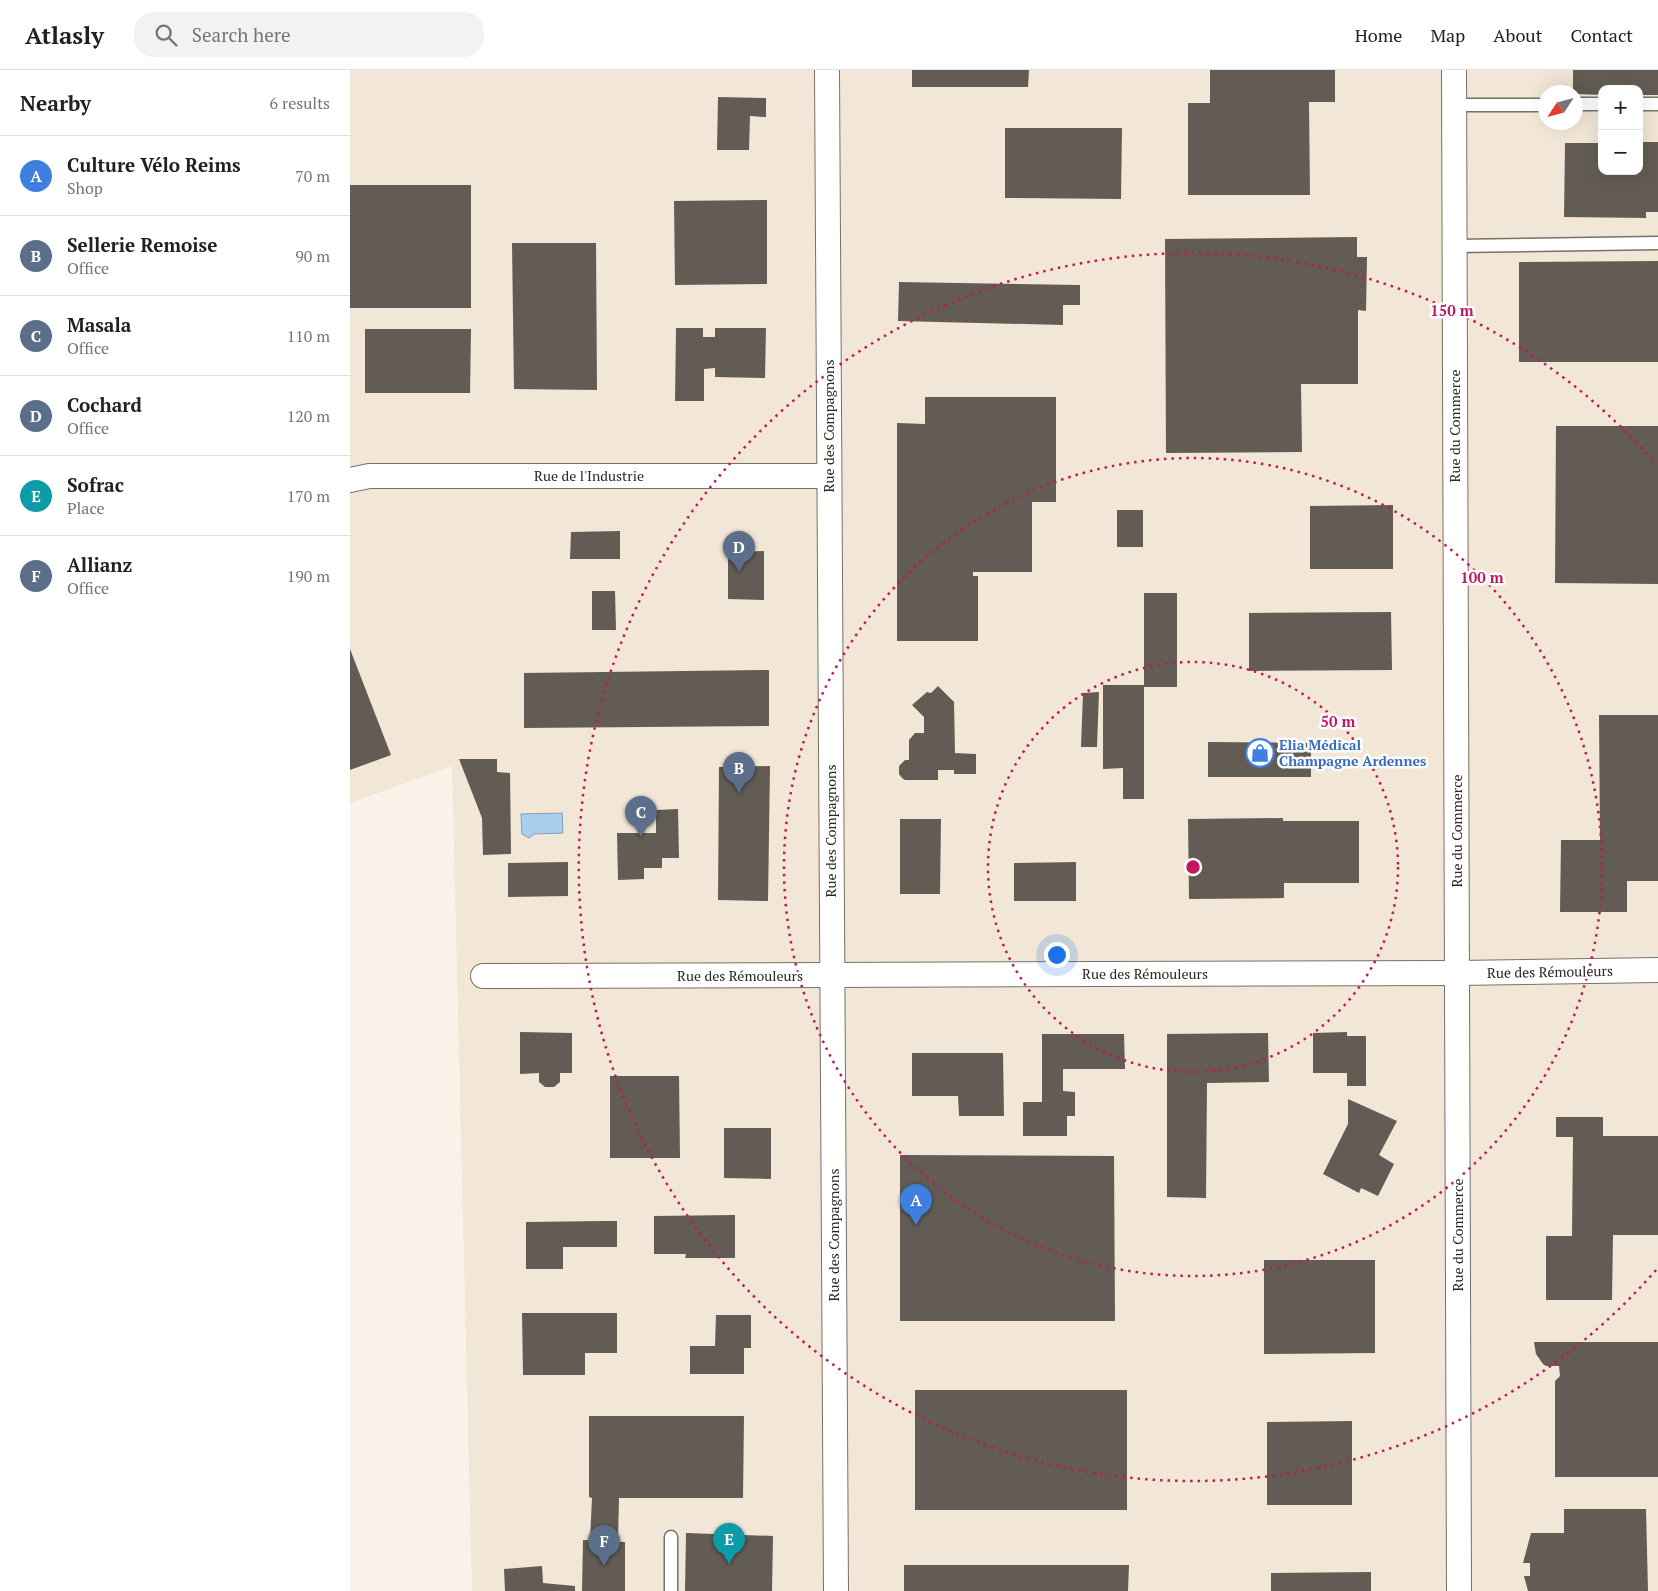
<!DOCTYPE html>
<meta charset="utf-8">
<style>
body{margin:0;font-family:"PT Serif",serif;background:#f2f2f2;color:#202124}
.controls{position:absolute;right:15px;top:15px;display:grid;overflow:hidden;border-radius:10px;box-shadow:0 5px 20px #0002}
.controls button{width:45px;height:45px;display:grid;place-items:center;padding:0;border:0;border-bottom:1px solid #e0e0e0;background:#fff;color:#202124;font:25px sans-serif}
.compass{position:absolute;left:1188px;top:15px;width:45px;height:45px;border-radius:50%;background:#fff;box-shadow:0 5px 20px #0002;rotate:234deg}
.you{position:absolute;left:706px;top:884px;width:18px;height:18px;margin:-12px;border:4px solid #fff;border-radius:50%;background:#1a73e8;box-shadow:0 0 0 8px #1a73e833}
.badge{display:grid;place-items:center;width:32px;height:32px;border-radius:50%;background:#3b7e8e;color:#fff;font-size:16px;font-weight:700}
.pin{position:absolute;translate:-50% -41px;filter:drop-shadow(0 1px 2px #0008)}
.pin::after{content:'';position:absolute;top:26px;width:18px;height:15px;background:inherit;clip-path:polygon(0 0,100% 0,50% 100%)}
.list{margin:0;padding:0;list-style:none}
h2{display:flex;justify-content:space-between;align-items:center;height:65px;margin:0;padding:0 20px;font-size:21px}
h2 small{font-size:16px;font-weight:400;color:#757577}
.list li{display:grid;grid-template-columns:32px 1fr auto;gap:15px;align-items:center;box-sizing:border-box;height:80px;padding:0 20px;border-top:1px solid #e0e0e0}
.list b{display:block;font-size:19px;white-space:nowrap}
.list p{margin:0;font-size:16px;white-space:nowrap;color:#757577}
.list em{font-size:16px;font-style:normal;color:#757577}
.icon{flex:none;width:28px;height:28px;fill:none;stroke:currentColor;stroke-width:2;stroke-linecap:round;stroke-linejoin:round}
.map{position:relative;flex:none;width:1308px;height:1521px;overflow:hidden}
header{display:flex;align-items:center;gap:30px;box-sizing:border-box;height:70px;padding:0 25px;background:#fff;border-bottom:1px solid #e0e0e0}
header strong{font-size:24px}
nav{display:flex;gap:28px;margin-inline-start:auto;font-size:18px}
.search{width:350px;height:45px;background:#f2f2f2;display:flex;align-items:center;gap:12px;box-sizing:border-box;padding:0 18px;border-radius:20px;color:#757577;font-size:19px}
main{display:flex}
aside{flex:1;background:#fff}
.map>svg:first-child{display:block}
.built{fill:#f2e7d6;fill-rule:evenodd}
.water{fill:#a8d0ee;stroke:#829eb2}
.building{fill:#625c54}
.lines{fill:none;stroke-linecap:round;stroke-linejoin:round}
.service-casing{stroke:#777168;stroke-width:15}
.minor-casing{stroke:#777168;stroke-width:26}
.service{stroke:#fff;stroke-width:12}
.minor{stroke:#fff;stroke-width:24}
.ring{fill:none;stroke:#c2185b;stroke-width:2.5;stroke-dasharray:2.5 5}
.labels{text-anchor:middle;stroke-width:5;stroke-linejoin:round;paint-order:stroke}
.street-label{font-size:14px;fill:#2b2925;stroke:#fff}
.shop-label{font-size:14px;font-weight:bold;fill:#366cbe;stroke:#fff;text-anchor:start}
.centre{fill:#c2185b;stroke:#fff;stroke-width:2.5}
.ring-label{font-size:15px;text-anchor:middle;font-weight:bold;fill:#c2185b;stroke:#fff;stroke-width:5;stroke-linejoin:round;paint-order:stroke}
</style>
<header>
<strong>Atlasly</strong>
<div class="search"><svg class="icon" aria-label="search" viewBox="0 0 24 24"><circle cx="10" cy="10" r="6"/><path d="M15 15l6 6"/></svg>Search here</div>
<nav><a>Home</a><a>Map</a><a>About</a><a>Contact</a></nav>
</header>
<main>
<aside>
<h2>Nearby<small>6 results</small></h2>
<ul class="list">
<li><span class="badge" style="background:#3f7fe0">A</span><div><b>Culture Vélo Reims</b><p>Shop</p></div><em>70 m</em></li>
<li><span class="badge" style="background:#5c6f8a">B</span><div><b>Sellerie Remoise</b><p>Office</p></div><em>90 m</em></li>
<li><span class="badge" style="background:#5c6f8a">C</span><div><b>Masala</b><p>Office</p></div><em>110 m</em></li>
<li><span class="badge" style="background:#5c6f8a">D</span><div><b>Cochard</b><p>Office</p></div><em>120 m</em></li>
<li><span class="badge" style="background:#0f9aa8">E</span><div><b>Sofrac</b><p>Place</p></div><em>170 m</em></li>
<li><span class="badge" style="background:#5c6f8a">F</span><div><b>Allianz</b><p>Office</p></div><em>190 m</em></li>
</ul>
</aside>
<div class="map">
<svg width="1308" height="1521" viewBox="0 0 1308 1521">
<rect width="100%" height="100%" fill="#f9f2e8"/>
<path class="built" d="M0,0H1308V1521H122L102,696L0,733ZM1252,19H1289V101H1252ZM1196,22H1226V52H1196Z"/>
<path class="water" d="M212,743L213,763L184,764L179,768L172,764L171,744Z"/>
<g class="building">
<path d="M562,0H679L678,17H562Z"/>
<path d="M860,0H985V32H959L960,125H838V33H860Z"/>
<path d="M1223,0H1308V25H1289V19H1252V25L1226,24V22H1223Z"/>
<path d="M368,27L416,28V47L400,46L399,80H367Z"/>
<path d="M655,58H772L771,129L655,128Z"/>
<path d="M1289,72H1308V142H1296V148L1214,147L1215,73H1252V101H1289Z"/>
<rect x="0" y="115" width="121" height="123"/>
<path d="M417,130V214L325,215L324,131Z"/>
<path d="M1007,167V187H1017L1016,241L1008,240V314H951L952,382L816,383L815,169Z"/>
<path d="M162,173H246L247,320L164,319Z"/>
<path d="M1308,191V292H1169V192Z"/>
<path d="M549,212L730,215V235H713V255L548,251Z"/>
<path d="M326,258H353V267H365V258H416L415,308L365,307V298L354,299V331H325Z"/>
<path d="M15,259H121L120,323H15Z"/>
<path d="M575,327H706V432H682V502H623V506H628V571H547V353L575,354Z"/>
<path d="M1206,356H1308V514L1205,513Z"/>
<path d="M1043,435V499H960V436Z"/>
<rect x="767" y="440" width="26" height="37"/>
<path d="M270,461V489H220L221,462Z"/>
<path d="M414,481V530L378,529V482Z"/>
<path d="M242,521H265L266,560H242Z"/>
<rect x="794" y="523" width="33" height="94"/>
<path d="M1041,542L1042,600L899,601V543Z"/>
<path d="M0,579L41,685L0,700Z"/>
<path d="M419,600V656L174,658V603Z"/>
<path d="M753,615H794V729H773V698L753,699Z"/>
<path d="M588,616L604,632L605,683L626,684V704H604V700H588V710H555L552,708L549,704V696L555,690H559V670L565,663H574V647L562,635L577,622L581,623Z"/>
<path d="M749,622L747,677H731L733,623Z"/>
<path d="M1249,645H1308V811H1277V842H1210L1211,770H1250Z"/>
<path d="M858,672L961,673V707H858Z"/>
<path d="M109,689H147V702L160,703L161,784L133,785L132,748Z"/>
<path d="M420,696L418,831L368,830L369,697Z"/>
<path d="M328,739L329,788H312V798H294V809L268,810L267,763H306V740Z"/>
<path d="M933,748V751H1009V813H934V828L839,829L838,749Z"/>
<path d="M550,749H591L590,824H550Z"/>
<path d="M218,792V826L158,827V793Z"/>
<path d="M726,792V831H664V793Z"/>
<path d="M170,962L222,963V1003H210V1012L204,1017H195L189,1012V1003L170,1004Z"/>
<path d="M997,962V966H1016V1016H997V1003H963V963Z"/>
<path d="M918,963L919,1012L857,1013L856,1128L817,1127V964Z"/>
<path d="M692,964H774L775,999H713V1021L725,1022V1046H717V1066H673V1032H692Z"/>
<path d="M562,983H653L654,1046H609L608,1026H562Z"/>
<path d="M260,1006H329L330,1088H260Z"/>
<path d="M998,1029L1047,1051L1029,1085L1044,1094L1028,1126L1011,1118L1009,1123L973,1104L998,1054Z"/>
<path d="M1206,1047H1253V1066H1308V1165H1263L1262,1230H1196V1166H1222L1223,1067H1206Z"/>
<path d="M374,1058H421V1109L374,1108Z"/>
<path d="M550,1085L764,1086L765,1251H550Z"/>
<path d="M385,1145V1188H335L336,1184H304V1146Z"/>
<path d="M254,1151H267V1177H213V1199H176V1152Z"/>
<path d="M914,1190H1025V1283L914,1284Z"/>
<path d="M172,1243H267V1283H235V1305H173Z"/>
<path d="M366,1245H401V1278H394V1304H340V1276H365Z"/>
<path d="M1184,1272H1308V1407H1205V1311L1210,1306L1209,1296H1196L1193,1294L1186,1284Z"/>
<rect x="565" y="1320" width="212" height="120"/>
<path d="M239,1346H394L393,1428H269L268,1470L240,1469L242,1428L239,1427Z"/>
<path d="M1002,1351V1435H917V1352Z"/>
<path d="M1214,1439H1296L1298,1521H1178L1174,1506H1180V1493H1173L1181,1463H1214Z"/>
<path d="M336,1463L423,1466L422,1521H335Z"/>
<path d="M233,1470L275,1472V1521H232Z"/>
<path d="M554,1495H779L778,1521H554Z"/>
<path d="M192,1496L193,1513L225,1516V1521H155L154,1499Z"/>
<path d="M1021,1502V1521H921V1503Z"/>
</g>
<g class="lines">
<defs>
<g id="service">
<path d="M1226,34H1252"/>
<path d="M1289,34H1308"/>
<path d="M1104,35H1196"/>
<path d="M1105,176L1308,173"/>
<path d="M321,1467V1521"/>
</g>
<g id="minor">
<path d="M477,0L486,1521"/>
<path d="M1104,0L1109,1521"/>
<path d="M0,410L19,406H479"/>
<path d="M133,906L1107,903L1308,900"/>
</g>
</defs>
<use href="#service" class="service-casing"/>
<use href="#minor" class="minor-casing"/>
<use href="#service" class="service"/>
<use href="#minor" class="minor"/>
</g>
<g class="ring">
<circle cx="843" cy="797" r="205"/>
<circle cx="843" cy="797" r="409"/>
<path d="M1306 1200A614 614 0 1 1 1306 394"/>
</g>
<defs>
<symbol id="shop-ring" viewBox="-11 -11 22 22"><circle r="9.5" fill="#fff" stroke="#3f7fe0" stroke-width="1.5"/><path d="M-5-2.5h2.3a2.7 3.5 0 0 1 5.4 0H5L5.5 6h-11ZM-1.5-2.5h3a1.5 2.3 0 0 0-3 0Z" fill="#3f7fe0"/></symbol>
</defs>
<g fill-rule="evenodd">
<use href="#shop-ring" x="894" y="667" width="32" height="32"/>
</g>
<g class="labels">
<g class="street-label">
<text transform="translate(479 356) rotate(-90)" y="5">Rue des Compagnons</text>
<text transform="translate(1105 356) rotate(-90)" y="5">Rue du Commerce</text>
<text x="239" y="411">Rue de l'Industrie</text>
<text transform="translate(481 761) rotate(-90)" y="5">Rue des Compagnons</text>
<text transform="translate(1107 761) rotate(-90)" y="5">Rue du Commerce</text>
<text transform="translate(1200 902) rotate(-1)" y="5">Rue des Rémouleurs</text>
<text x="795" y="909">Rue des Rémouleurs</text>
<text x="390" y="911">Rue des Rémouleurs</text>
<text transform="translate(484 1165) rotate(-90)" y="5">Rue des Compagnons</text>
<text transform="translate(1108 1165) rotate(-90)" y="5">Rue du Commerce</text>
</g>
<g class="shop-label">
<text x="929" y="680">Elia Médical<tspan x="929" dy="16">Champagne Ardennes</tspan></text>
</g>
</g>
<circle cx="843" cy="797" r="8" class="centre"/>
<g class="ring-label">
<text x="1102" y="246">150 m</text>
<text x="1132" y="513">100 m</text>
<text x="988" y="657">50 m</text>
</g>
</svg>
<div class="controls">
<button>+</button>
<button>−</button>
</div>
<svg class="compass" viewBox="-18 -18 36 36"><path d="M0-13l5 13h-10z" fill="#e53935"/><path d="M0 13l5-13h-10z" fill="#757577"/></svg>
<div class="you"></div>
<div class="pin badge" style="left:566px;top:1155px;background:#3f7fe0">A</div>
<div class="pin badge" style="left:389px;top:723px;background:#5c6f8a">B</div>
<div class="pin badge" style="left:291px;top:767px;background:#5c6f8a">C</div>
<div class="pin badge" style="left:389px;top:502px;background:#5c6f8a">D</div>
<div class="pin badge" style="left:379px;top:1494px;background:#0f9aa8">E</div>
<div class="pin badge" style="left:254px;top:1496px;background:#5c6f8a">F</div>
</div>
</main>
